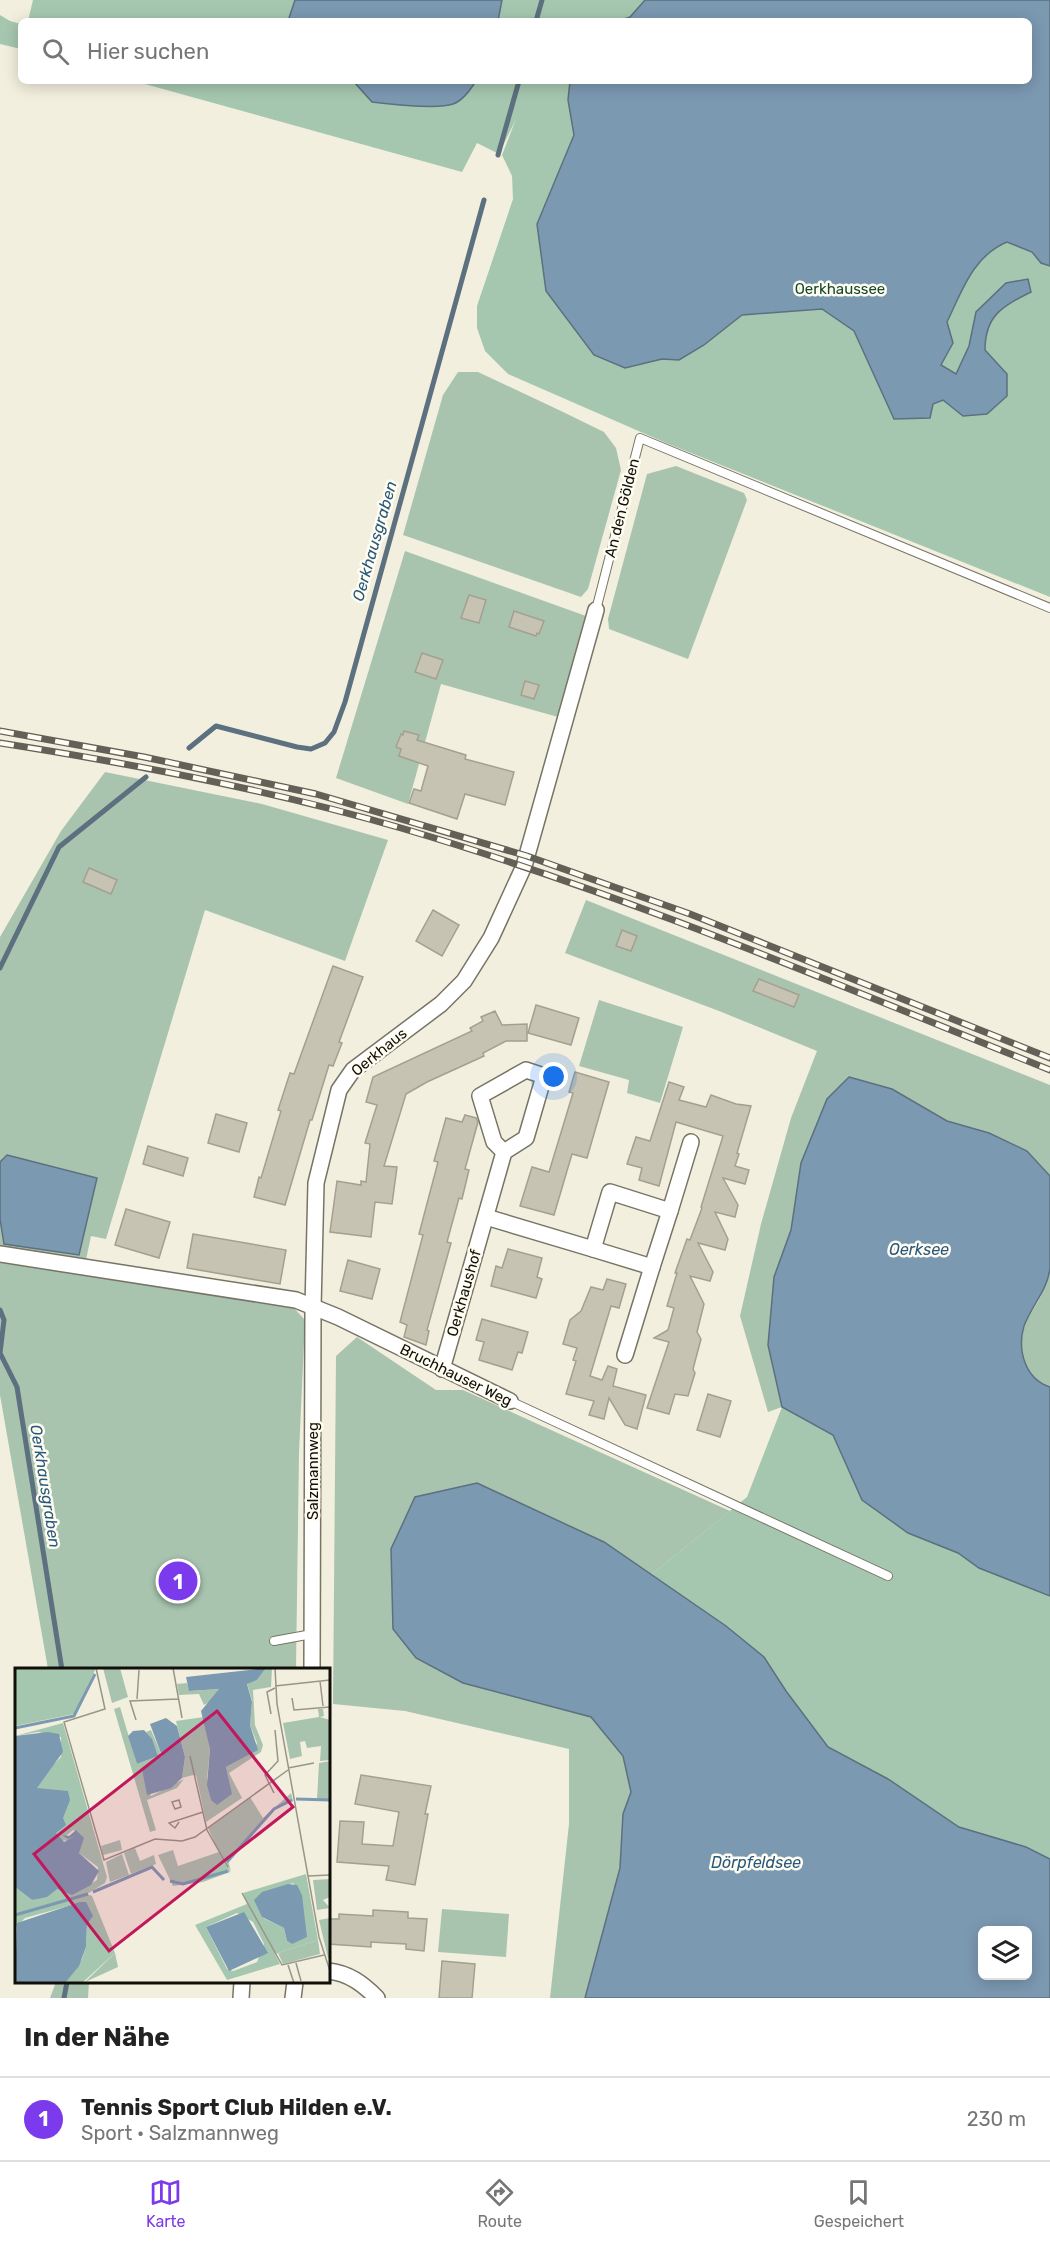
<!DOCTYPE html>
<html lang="de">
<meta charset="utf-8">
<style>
body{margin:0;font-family:Rubik,sans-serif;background:#f2f2f2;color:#222}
.controls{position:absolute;right:18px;bottom:18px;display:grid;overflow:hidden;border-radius:9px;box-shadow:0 3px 15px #0003}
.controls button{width:54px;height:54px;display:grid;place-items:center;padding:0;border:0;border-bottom:2px solid #e0e0e0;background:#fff;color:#222;font:30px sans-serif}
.you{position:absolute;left:554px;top:1077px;width:21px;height:21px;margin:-15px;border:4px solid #fff;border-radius:50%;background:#1a73e8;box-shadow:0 0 0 9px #1a73e833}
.badge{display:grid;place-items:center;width:39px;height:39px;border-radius:50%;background:#7c3aed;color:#fff;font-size:20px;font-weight:700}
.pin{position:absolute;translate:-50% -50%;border:3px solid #fff;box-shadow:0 2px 6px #0006}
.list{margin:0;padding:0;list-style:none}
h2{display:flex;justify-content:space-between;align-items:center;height:78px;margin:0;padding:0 24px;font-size:26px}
h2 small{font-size:20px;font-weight:400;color:#767676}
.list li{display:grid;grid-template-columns:39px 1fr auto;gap:18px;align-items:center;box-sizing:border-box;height:84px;padding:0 24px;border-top:2px solid #e0e0e0}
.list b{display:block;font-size:22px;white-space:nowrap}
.list p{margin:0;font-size:20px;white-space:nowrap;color:#767676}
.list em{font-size:20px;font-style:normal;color:#767676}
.icon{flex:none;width:33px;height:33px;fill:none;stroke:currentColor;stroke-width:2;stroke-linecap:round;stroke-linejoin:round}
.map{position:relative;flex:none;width:1050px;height:1998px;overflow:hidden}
.search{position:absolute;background:#fff;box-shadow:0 3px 15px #0003;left:18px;right:18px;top:18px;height:66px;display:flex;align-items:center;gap:15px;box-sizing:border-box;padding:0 21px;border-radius:9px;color:#767676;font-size:22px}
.sheet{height:162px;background:#fff}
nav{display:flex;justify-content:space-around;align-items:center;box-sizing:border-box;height:84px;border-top:2px solid #e0e0e0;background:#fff;font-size:16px;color:#767676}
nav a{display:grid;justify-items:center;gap:3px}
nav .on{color:#7c3aed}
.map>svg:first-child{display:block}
.green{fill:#a8c4af}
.forest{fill:#a6c7af}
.water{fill:#7c99b2;stroke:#5c707f;stroke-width:1.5;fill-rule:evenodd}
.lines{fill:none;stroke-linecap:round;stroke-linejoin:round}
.stream{stroke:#5c707f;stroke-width:5}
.building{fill:#c7c3b2;stroke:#a4a090;stroke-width:1.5}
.lane-casing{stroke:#787465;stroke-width:10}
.street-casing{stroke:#787465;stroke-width:18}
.lane{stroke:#fff;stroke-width:8}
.street{stroke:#fff;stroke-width:15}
.rail-casing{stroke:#636157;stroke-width:7}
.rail{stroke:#fffdf2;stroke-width:4.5;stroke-dasharray:14;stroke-linecap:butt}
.labels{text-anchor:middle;stroke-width:5;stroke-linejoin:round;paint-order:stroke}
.park-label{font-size:15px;fill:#124929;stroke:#fffdf2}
.street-label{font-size:15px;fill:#100f09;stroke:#fffdf2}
.water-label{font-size:16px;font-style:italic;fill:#29587d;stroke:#fffdf2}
.inset-river{fill:none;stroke:#7c99b2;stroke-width:3}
.inset-road{fill:none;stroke:#989589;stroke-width:1.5}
.view{fill:#c2185b;fill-opacity:0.15;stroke:#c2185b;stroke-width:3}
.inset-edge{fill:none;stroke:#100f09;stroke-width:3}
</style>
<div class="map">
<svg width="1050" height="1998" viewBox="0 0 1050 1998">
<rect width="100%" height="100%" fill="#f3efde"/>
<g class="green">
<path d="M458,372H478L561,411L604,432L616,448L621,470L588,589L581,597L403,535L443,395Z"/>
<path d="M676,466L744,493L747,500L688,659L609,629L608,619L647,474Z"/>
<path d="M405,551L586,616L558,717L441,684L408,804L336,778Z"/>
<path d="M105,772L262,804L388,840L345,961L205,910L106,1239L91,1236L86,1260L0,1249V937L61,831Z"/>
<path d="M586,900L1050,1085V1176L1027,1151L989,1133L947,1121L892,1089L827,1099L801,1163L791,1230L774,1277L768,1345L782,1407L768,1412L740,1316L761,1224L791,1118L817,1051L719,1011L565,953Z"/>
<path d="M599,1000L683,1027L660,1103L627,1093L629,1080L579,1066Z"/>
<path d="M0,1258L294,1308L305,1320L299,1453L296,1669H48L0,1395Z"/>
<path d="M1050,1271V1387C1025,1379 1018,1352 1024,1328C1027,1317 1035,1308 1040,1298C1044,1289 1047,1280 1050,1271Z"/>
<path d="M357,1337L436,1390H463L730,1511L651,1575L604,1542L559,1522L463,1683L591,1717L623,1756L631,1792L623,1814L620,1868L585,1998H550L569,1824V1749L405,1711L333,1704L336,1356Z"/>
<path d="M442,1909L509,1914L506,1957L438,1952Z"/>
<path d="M56,1982H89L88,1998H50Z"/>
</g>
<g class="forest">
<path d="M33,0H295L288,21H28Z"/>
<path d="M502,0H645L630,17L618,21H498Z"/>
<path d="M0,15L10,21L21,24V49L0,44Z"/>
<path d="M134,81H349L354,82L372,102L471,90L476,81H570L568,100L574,135L537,224L546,291L625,368L662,359H679L704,345L742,315L822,309L854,331L894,419L944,399L963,416L1007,396V374L985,350C985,315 1002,306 1031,292L976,312L969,346L957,374L941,366L953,343L947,322C963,290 972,257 1007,242L1032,252L1041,263L1050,266V597L666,443L508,374L485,351L477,328V306L513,199L512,176L502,155L516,119L499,154L477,143L462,172Z"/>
<path d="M782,1407L833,1435L862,1500L908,1533L958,1553L979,1568L1050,1596V1859L1026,1847L959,1827L888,1779L828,1747L786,1691L764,1657L651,1575L747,1497Z"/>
</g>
<g class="water">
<path d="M295,0H502L498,21H288Z"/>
<path d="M645,0H1050V266L1041,263L1032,252L1007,242C973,256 962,291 947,322L953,343L941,365L956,374L969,346L976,312L1006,283L1028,279L1031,292C1003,306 985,315 985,350L1007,374V396L987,414L963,416L943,400L933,404L930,418L894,419L854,331L822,309L742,315L704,345L679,360L662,359L625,368L594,355L546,291L537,224L574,135L568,100L570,81H1029V21H618L630,17Z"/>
<path d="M349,81H476C471,89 462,101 453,104C437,110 390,104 372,102L354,82Z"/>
<path d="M849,1077L892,1089L947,1121L989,1133L1027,1151L1050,1176C1050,1206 1050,1238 1050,1268C1048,1289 1031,1307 1024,1326C1017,1350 1025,1379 1050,1387V1596L979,1568L958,1553L908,1533L862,1500L833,1435L782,1407L768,1345L774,1277L791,1230L801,1163L827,1099Z"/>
<path d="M7,1155L97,1178L79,1255L4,1244L0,1219V1162Z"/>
<path d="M477,1483L604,1542L726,1626L764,1657L786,1691L828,1747L888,1779L959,1827L1026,1847L1050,1859V1998H585L620,1868L623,1814L631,1792L623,1756L591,1717L463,1683L416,1658L393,1629L391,1549L415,1497ZM982,1930H1028V1976H982Z"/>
</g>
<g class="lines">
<g class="stream">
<path d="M536,21L542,0"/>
<path d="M498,155L519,81"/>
<path d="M189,748L216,726L297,747L311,749L325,743L334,732L345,702L484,200"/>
<path d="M0,968L59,847L146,777"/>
<path d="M0,1310L4,1320L0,1353L17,1387L62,1670"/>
<path d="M64,1998L67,1982"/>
</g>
</g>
<g class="building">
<path d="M469,595L486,600L479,623L461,618Z"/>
<path d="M514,611L544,621L539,634L537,633L536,636L509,627Z"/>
<path d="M422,653L443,660L436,679L415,672Z"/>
<path d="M525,681L539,685L534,699L521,695Z"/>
<path d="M404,731L419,735L417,740L466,755L465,759L514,772L505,805L465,794L457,819L409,803L414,789L421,791L428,766L399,756L401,749L396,747L401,734L403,735Z"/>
<path d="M89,868L117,880L111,894L83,882Z"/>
<path d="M433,910L459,925L442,956L416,941Z"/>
<path d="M622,930L637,936L631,951L616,946Z"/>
<path d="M333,966L363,977L339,1042L342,1043L333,1066L329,1065L312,1120H310L285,1205L254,1197L259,1177L261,1178L281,1111L278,1110L290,1073L294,1074Z"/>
<path d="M759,979L799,995L794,1007L753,991Z"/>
<path d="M536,1005L579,1018L571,1045L528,1033Z"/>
<path d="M495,1011L502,1025L527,1024V1041H506L483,1053L484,1056L427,1082L406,1094L384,1166L397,1167L392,1204L375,1202L371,1237L330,1232L337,1181L361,1185V1181L366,1182L370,1144L365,1143L377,1105L366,1102L373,1077L472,1031L470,1028L483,1021L481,1017Z"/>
<path d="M575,1072L609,1082L587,1158L572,1154L554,1215L520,1206L532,1167L549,1172L573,1093L569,1092Z"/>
<path d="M669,1082L684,1087L679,1100L706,1107L711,1095L736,1104L751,1106L737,1153L739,1154L735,1166L749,1170L745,1184L723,1178L738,1205L735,1217L715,1212L728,1239L725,1250L698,1243L713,1272L710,1281L690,1276L704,1304L697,1332L701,1339L693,1369L695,1373L688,1396L675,1394L669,1414L647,1408L669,1342L654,1338L668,1330L674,1308L667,1306L677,1273H675L687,1239L690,1240L702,1208L701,1207L723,1136L676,1122L659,1186L639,1180L642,1168L627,1164L636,1137L650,1141Z"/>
<path d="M216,1114L247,1123L239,1152L208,1143Z"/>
<path d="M465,1115L476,1118L478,1122L465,1169L469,1170L462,1199L459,1198L447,1242L451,1243L427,1330L429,1331L426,1345L404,1337L407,1325L400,1322L423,1235L419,1234L438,1162L434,1161L446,1118L462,1122Z"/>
<path d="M148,1146L188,1158L183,1176L143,1164Z"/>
<path d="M126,1209L170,1222L159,1258L115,1245Z"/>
<path d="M193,1234L286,1250L280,1284L187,1268Z"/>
<path d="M508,1249L542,1258L537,1277L542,1279L536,1298L491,1286L496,1266L502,1268Z"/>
<path d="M348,1260L380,1269L372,1299L340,1291Z"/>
<path d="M607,1279L626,1284L619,1308L611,1306L590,1376L602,1380L608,1366L617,1369L613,1386L646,1395L637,1429L625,1425L609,1398L604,1419L589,1415L594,1401L566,1394L576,1361L573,1360L577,1348L563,1344L570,1320L581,1311L591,1287L603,1290Z"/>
<path d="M482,1319L528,1332L522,1353L518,1352L512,1370L479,1360L484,1342L476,1340Z"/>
<path d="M708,1394L731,1401L720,1437L697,1430Z"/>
<path d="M361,1775L431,1786L425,1814H428L415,1885L386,1880L389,1866L337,1862L340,1821L364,1822L362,1844L393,1846L399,1812L355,1804Z"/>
<path d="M373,1910L408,1912V1918L427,1919L424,1951L406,1949V1944L387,1943L371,1942V1947L328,1944V1919H339V1914L373,1916Z"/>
<path d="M442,1961L475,1964L472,1998H439Z"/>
</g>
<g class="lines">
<defs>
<g id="lane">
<path d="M596,610L640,438L1050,608"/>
<path d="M510,1401L888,1576"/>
<path d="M274,1641L312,1634"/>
</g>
<g id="street">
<path d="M610,1192L670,1211L652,1267L593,1249Z"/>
<path d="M670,1211L691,1142"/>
<path d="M486,1217L593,1249"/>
<path d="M0,1254L296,1300L338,1317L510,1401"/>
<path d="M625,1355L652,1267"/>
<path d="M442,1369L504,1152L526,1138L544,1076L526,1070L480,1096L494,1142L504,1152"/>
<path d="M312,1670L313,1308L316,1183L339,1090L353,1070L441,1004L464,981L491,938L524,866L596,610"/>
<path d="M328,1971C349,1973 363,1984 377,1998"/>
<path d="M241,1998L242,1982"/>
<path d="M293,1998L295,1982"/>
</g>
</defs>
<use href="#lane" class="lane-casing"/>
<use href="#street" class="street-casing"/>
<use href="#lane" class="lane"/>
<use href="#street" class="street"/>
<defs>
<g id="rail">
<path d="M0,731L144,757L316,794L527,856L690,914L1050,1058"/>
<path d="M0,743C135,764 270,790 401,828C623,893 836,984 1050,1070"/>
</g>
</defs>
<use href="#rail" class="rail-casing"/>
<use href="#rail" class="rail"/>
</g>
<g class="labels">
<g class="park-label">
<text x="840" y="294">Oerkhaussee</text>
</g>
<g class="street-label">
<text transform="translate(622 508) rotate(-76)" y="5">An den Gölden</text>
<text transform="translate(379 1052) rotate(-39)" y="5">Oerkhaus</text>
<text transform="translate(464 1293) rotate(-74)" y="5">Oerkhaushof</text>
<text transform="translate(456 1375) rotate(26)" y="5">Bruchhauser Weg</text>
<text transform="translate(313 1471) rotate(-90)" y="5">Salzmannweg</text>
</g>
<g class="water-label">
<text transform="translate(374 541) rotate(-74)" y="6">Oerkhausgraben</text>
<text x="919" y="1255">Oerksee</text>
<text transform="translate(46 1486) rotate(81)" y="6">Oerkhausgraben</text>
<text x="756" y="1868">Dörpfeldsee</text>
</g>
</g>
<g transform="translate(15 1668)">
<rect width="315" height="315" fill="#f3efde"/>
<path d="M88,0H105L113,29L97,35ZM251,0H257L256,19L238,22L240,57L248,77L246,84L214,105L227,130L191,154L181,107L192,110L196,132L215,119L211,99L237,85L242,75L235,57L237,33L232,15L242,12ZM172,15L175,23L204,21L198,32L189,37L184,26L164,27L162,16ZM105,39L122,96L143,88L131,64L136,62L145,83V92L127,101L136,128L169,111L162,120L132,132L141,162L135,164L99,41ZM303,41H308L309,48L305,49L315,52V92L305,93L306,78L292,80L290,73L285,74L287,88L275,91L268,55L304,49ZM315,93V131H302L304,95ZM276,125L278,133L260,141L213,192L216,204L213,199L215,204L188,214L158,218L143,187L158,182L163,198L204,184L193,160L235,129L248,150ZM105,172L107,182L88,187L86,178ZM120,180L125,193L139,187L141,196L116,206L109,185ZM107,186L114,207L95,214L91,194ZM315,211V229L308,232L315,240L302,242L298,212ZM315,250V290H313L304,252ZM303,272L305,286L268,296L263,285ZM100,285L103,299L70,314Z" fill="#a8c4af"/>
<path d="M0,0H80V2L59,46L0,58ZM189,49L195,81L192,110L178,107L167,110L170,89L161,53ZM48,55L92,209L90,215L72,226L77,228L100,285L67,315H50L67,291L71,279L72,256L57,237L10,250L0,260V219L17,232L42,221L63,223L82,212L83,199L64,185L63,164L58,162L50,169L60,168L56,172L44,173L40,165L48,150L31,124L22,120L28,107L46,89V69L23,64L0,68ZM291,206L303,272L260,286L265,296L212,312L180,257L232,236L228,225ZM278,215L287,227L277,276L272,273L269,260L248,250L263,220ZM222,245L238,254L249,276L242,294L218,303L212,301L191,259Z" fill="#a6c7af" fill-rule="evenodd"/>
<path d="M251,0L242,12L232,16L237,34L235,57L243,82L211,99L217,126L202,137L196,132L192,117L195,81L186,43L204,21L174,23L171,9ZM151,50L162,58L170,89L167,110L156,120L132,127L127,101L147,88L135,56ZM129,62L137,71L143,88L122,96L113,68L118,63ZM33,64L44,66L48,84L22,120L53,123L55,132L48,150L51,157L41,165L49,174L60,168L53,171L47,167L54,168L61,162L69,170L64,185L84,203L76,217L57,227L42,221L32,229L17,232L0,219V68ZM273,216L282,217L287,227L292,269L277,276L272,273L269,260L247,249L239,232L247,224ZM65,234H71L78,248L72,256L71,279L64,298L50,315H0L2,255ZM229,244L253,285L214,303L191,259Z" fill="#7c99b2"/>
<path class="inset-river" d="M0,60L59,48L80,6M281,131L315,132M212,194L259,141L277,132M155,213L168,216L213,203M78,224L137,199L149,212M0,247L73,226"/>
<path class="inset-road" d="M81,0L90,41L49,54L89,192L140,171L167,173L180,169L273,102M158,0L167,50M260,0L262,36L304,269L315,303M305,13L308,38M260,18L315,12M277,30L279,42L315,39M122,31L124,2M256,46L252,24L260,20M121,52L115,33L163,31M175,88L192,162L213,199M273,100L299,95M259,125L250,107L263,93L260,62M164,132L166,139L160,141L157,134ZM164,154L160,160L154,155L188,144M293,208L315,207M227,225L267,297L309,287M281,295L286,313M273,297L279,315"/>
<path class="view" d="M202,43L278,139L94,283L19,186Z"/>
<rect width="315" height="315" class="inset-edge"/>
</g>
</svg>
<div class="controls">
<button><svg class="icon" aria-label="layers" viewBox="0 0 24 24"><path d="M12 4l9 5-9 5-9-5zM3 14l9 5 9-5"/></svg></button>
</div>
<div class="you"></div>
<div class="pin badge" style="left:178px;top:1581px">1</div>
<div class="search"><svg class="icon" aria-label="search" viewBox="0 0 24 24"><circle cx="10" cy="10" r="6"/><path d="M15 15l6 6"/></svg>Hier suchen</div>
</div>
<section class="sheet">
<h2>In der Nähe<small></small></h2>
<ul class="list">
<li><span class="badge">1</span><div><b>Tennis Sport Club Hilden e.V.</b><p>Sport · Salzmannweg</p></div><em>230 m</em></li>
</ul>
</section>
<nav>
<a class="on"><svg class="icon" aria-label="map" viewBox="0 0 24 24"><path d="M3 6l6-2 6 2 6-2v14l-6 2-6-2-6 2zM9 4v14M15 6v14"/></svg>Karte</a>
<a><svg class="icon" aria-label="directions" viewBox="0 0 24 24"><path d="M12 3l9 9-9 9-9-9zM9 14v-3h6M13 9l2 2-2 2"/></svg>Route</a>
<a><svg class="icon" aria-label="saved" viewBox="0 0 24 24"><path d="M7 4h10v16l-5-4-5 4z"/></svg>Gespeichert</a>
</nav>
